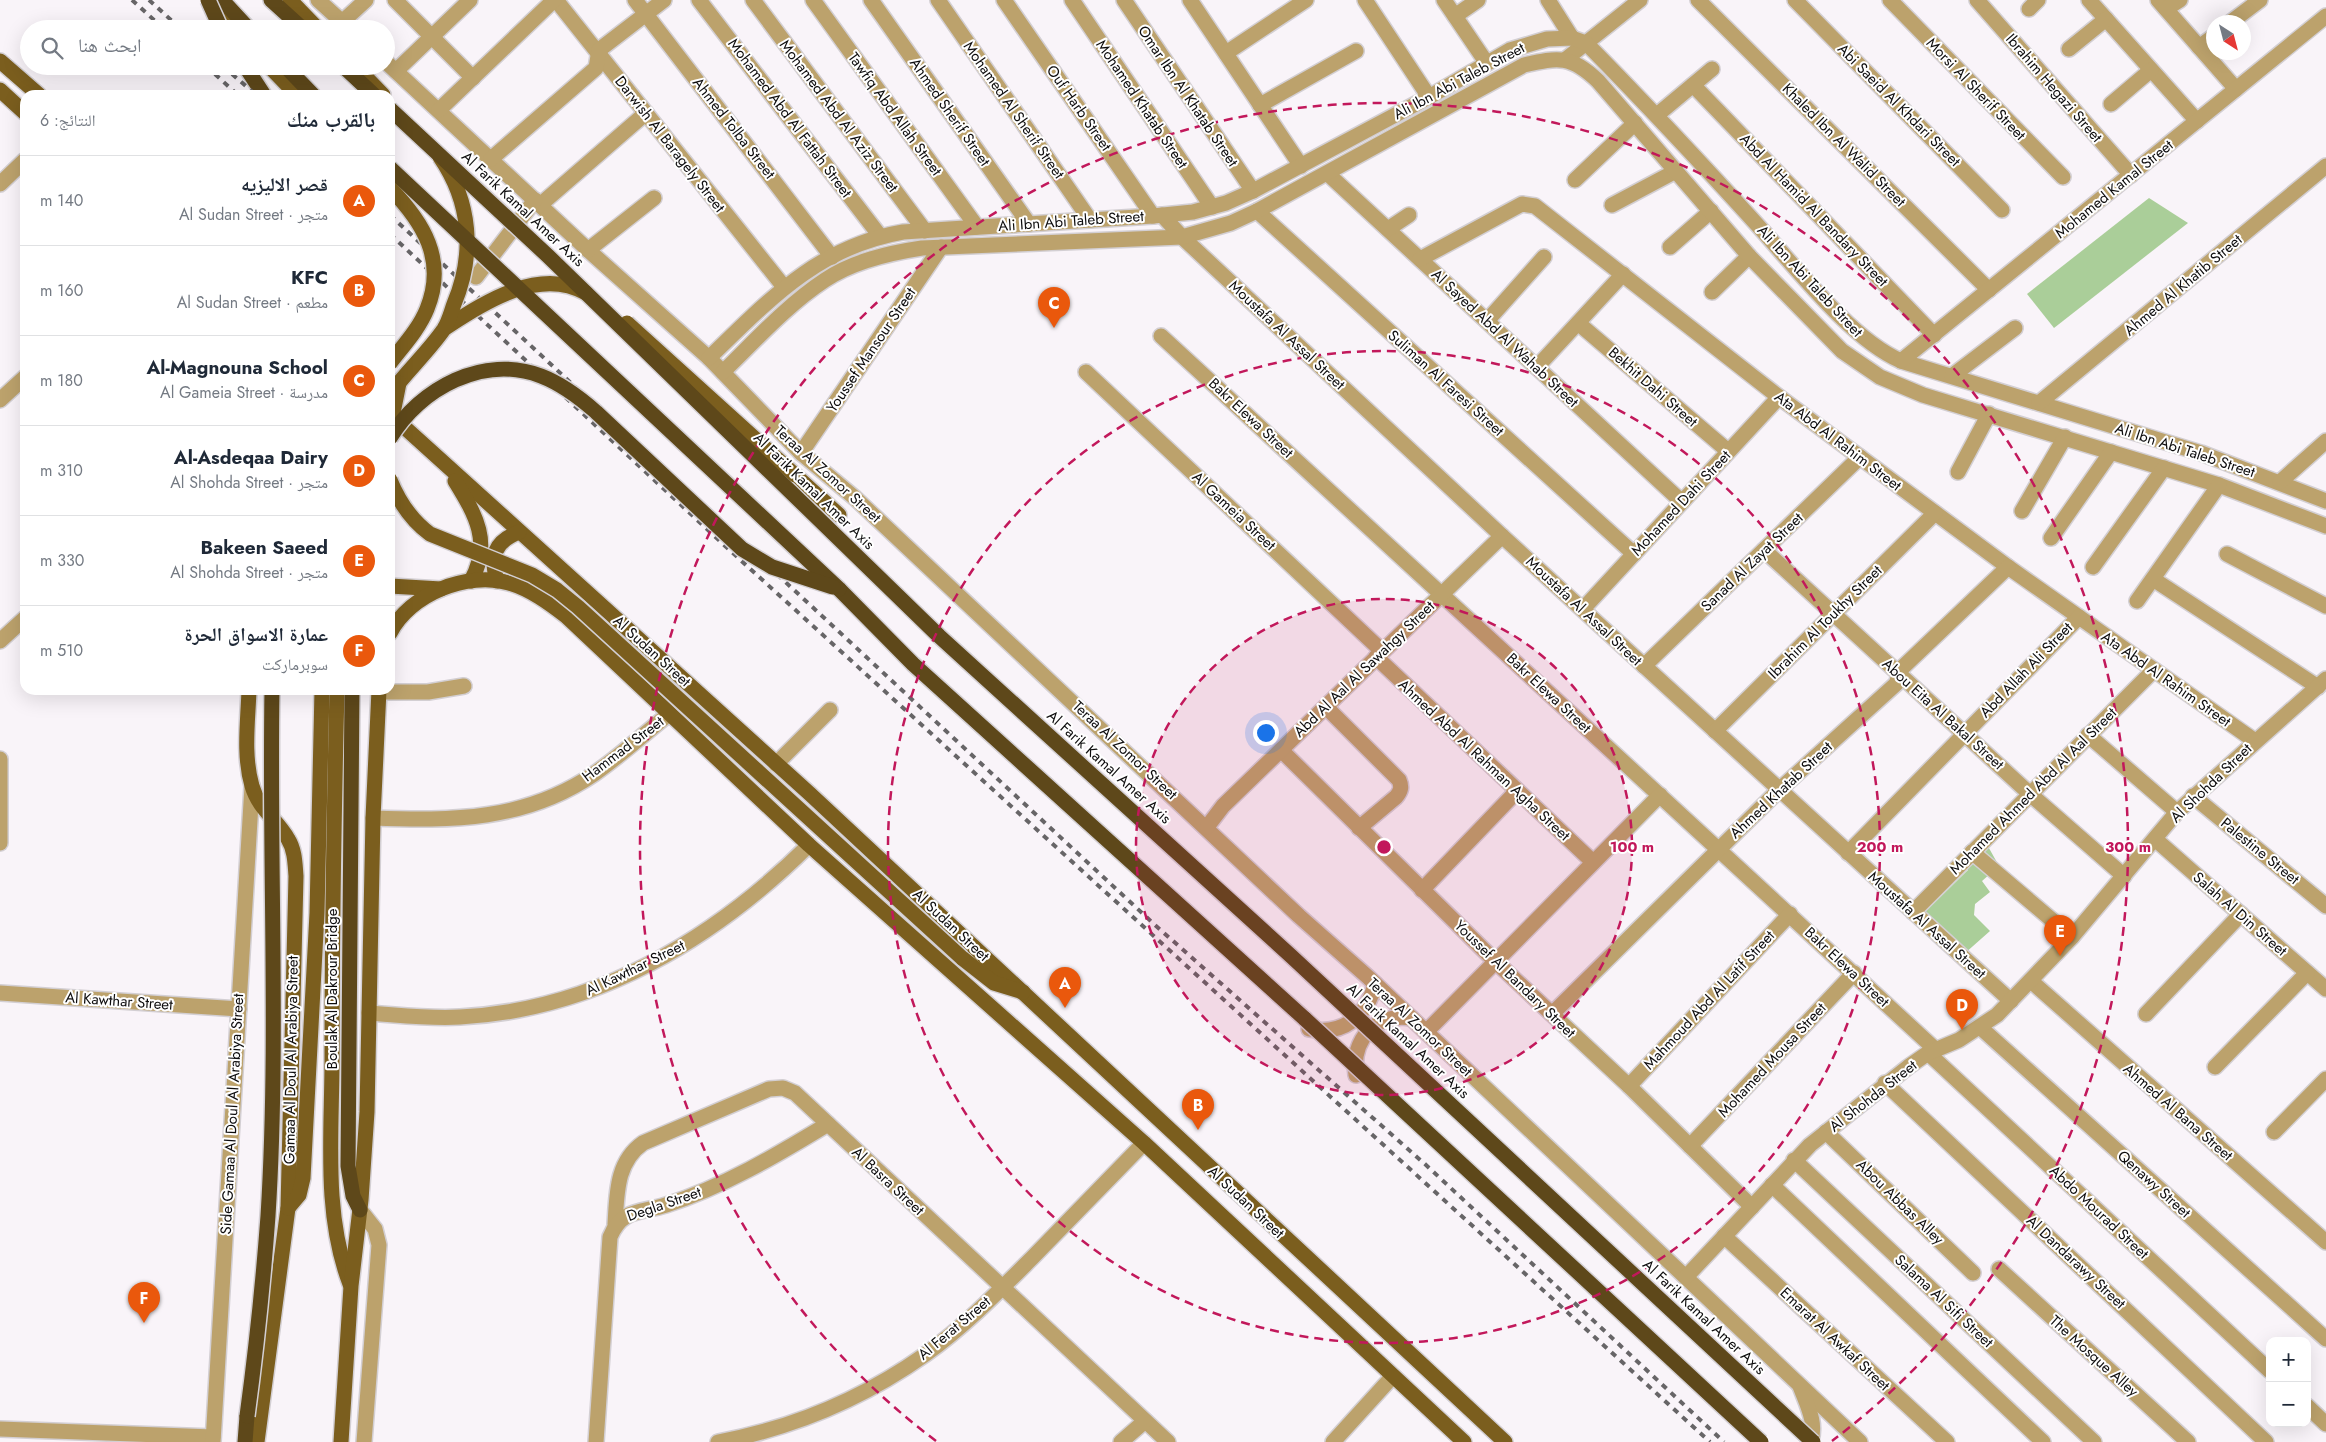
<!DOCTYPE html>
<html lang="ar">
<meta charset="utf-8">
<style>
body{margin:0;font-family:Jost,"Noto Naskh Arabic",sans-serif;background:#f6f6f7;color:#1f2937;direction:rtl}
.controls{position:absolute;right:15px;bottom:15px;display:grid;overflow:hidden;border-radius:10px;box-shadow:0 5px 20px #0002}
.controls button{width:45px;height:45px;display:grid;place-items:center;padding:0;border:0;border-bottom:1px solid #e0e1e3;background:#fff;color:#1f2937;font:25px sans-serif}
.compass{position:absolute;left:2206px;top:15px;width:45px;height:45px;border-radius:50%;background:#fff;box-shadow:0 5px 20px #0002;rotate:144deg}
.you{position:absolute;left:1265px;top:732px;width:18px;height:18px;margin:-12px;border:4px solid #fff;border-radius:50%;background:#1a73e8;box-shadow:0 0 0 8px #1a73e833}
.badge{display:grid;place-items:center;width:32px;height:32px;border-radius:50%;background:#ea580c;color:#fff;font-size:16px;font-weight:700}
.pin{position:absolute;translate:-50% -41px;filter:drop-shadow(0 1px 2px #0008)}
.pin::after{content:'';position:absolute;top:26px;width:18px;height:15px;background:inherit;clip-path:polygon(0 0,100% 0,50% 100%)}
.list{margin:0;padding:0;list-style:none}
h2{display:flex;justify-content:space-between;align-items:center;height:65px;margin:0;padding:0 20px;font-size:21px}
h2 small{font-size:16px;font-weight:400;color:#747a83}
.list li{display:grid;grid-template-columns:32px 1fr auto;gap:15px;align-items:center;box-sizing:border-box;height:90px;padding:0 20px;border-top:1px solid #e0e1e3}
.list b{display:block;font-size:19px;white-space:nowrap}
.list p{margin:0;font-size:16px;white-space:nowrap;color:#747a83}
.list em{font-size:16px;font-style:normal;color:#747a83}
.icon{flex:none;width:28px;height:28px;fill:none;stroke:currentColor;stroke-width:2;stroke-linecap:round;stroke-linejoin:round}
.map{position:relative;flex:none;width:2326px;height:1442px;overflow:hidden;direction:ltr}
.search{position:absolute;background:#fff;box-shadow:0 5px 20px #0002;left:20px;top:20px;width:375px;height:55px;display:flex;align-items:center;gap:12px;box-sizing:border-box;padding:0 18px;border-radius:28px;color:#747a83;font-size:19px}
.panel{position:absolute;background:#fff;box-shadow:0 5px 20px #0002;left:20px;top:90px;width:375px;height:605px;border-radius:15px;direction:rtl}
.map>svg:first-child{display:block}
.green{fill:#aace99}
.lines{fill:none;stroke-linecap:round;stroke-linejoin:round}
.minor-casing{stroke:#d3cfd3;stroke-width:18}
.major-casing{stroke:#d3cfd3;stroke-width:18}
.highway-casing{stroke:#d3cfd3;stroke-width:18}
.minor{stroke:#bca26c;stroke-width:15}
.major{stroke:#7b5e1e;stroke-width:15}
.highway{stroke:#5e481a;stroke-width:15}
.rail{stroke:#676567;stroke-width:4;stroke-dasharray:6 6;stroke-linecap:butt}
.major-bridge-casing{stroke:#d3cfd3;stroke-width:18;stroke-linecap:butt}
.highway-bridge-casing{stroke:#d3cfd3;stroke-width:18;stroke-linecap:butt}
.major-bridge{stroke:#7b5e1e;stroke-width:15}
.highway-bridge{stroke:#5e481a;stroke-width:15}
.ring{fill:none;stroke:#c2185b;stroke-width:2.5;stroke-dasharray:9 6}
.labels{text-anchor:middle;stroke-width:4;stroke-linejoin:round;paint-order:stroke}
.street-label{font-size:15px;fill:#0d0c0d;stroke:#fff}
.centre{fill:#c2185b;stroke:#fff;stroke-width:2.5}
.ring-label{font-size:15px;text-anchor:middle;font-weight:bold;fill:#c2185b;stroke:#fff;stroke-width:4;stroke-linejoin:round;paint-order:stroke}
</style>
<div class="map">
<svg width="2326" height="1442" viewBox="0 0 2326 1442">
<rect width="100%" height="100%" fill="#f9f4f9"/>
<g class="green">
<path d="M2149,198L2188,223L2054,328L2027,294Z"/>
<path d="M1985,841L1999,866L1982,881L1990,892L1975,904L1974,915L1990,931L1964,954L1923,914L1968,870L1963,864Z"/>
</g>
<g class="lines">
<defs>
<g id="minor">
<path d="M318,0L350,29"/>
<path d="M395,0L473,78"/>
<path d="M556,0L784,287"/>
<path d="M635,0L832,257"/>
<path d="M699,0L880,236"/>
<path d="M753,0L925,231"/>
<path d="M813,0L977,227"/>
<path d="M871,0L1029,224"/>
<path d="M938,0L1090,220"/>
<path d="M1004,0L1153,216"/>
<path d="M1072,0L1212,207"/>
<path d="M1124,0L1253,191"/>
<path d="M1190,0L1301,166"/>
<path d="M1365,0L1429,97"/>
<path d="M1444,0L1486,62"/>
<path d="M1548,0L1572,38"/>
<path d="M1698,0L1989,290"/>
<path d="M1795,0L2002,210"/>
<path d="M1890,0L2063,177"/>
<path d="M1977,0L2131,175"/>
<path d="M2089,0L2197,121"/>
<path d="M2158,0L2236,89"/>
<path d="M2029,9L2038,0"/>
<path d="M2166,9L2180,0"/>
<path d="M1455,16L1478,0"/>
<path d="M342,22L366,0"/>
<path d="M2231,22L2260,0"/>
<path d="M2199,47L2214,36"/>
<path d="M2069,49L2106,19"/>
<path d="M1226,53L1306,0"/>
<path d="M1566,59L1640,0"/>
<path d="M386,62L588,250L709,358L801,453L855,498L1299,916L1369,978L1860,1442"/>
<path d="M396,71L470,0"/>
<path d="M1693,85L1934,335"/>
<path d="M2111,104L2151,70"/>
<path d="M1260,105L1356,51"/>
<path d="M439,110L554,0"/>
<path d="M1657,115L1712,69"/>
<path d="M491,159L596,68L599,50L664,0"/>
<path d="M1328,174L1682,502"/>
<path d="M1575,180L1635,123"/>
<path d="M0,184L25,160"/>
<path d="M540,205L646,113"/>
<path d="M1612,205L1676,171"/>
<path d="M1257,211L1634,554"/>
<path d="M1162,215L1182,237L1502,536L2011,1001"/>
<path d="M1388,229L1409,215"/>
<path d="M1670,247L1711,211"/>
<path d="M588,250L654,198"/>
<path d="M1420,259L1522,204L1535,206L1779,397L2008,567L2255,741"/>
<path d="M476,277L535,200"/>
<path d="M1712,292L1749,256"/>
<path d="M1487,321L1544,257"/>
<path d="M1578,323L1728,451"/>
<path d="M1161,336L1936,1050"/>
<path d="M709,358C768,301 817,247 903,232L1153,216L1193,212L1226,203L1253,191L1429,97L1510,50L1547,39L1572,38L1586,43C1646,104 1704,166 1761,229C1798,270 1851,339 1901,361L2201,453L2326,501"/>
<path d="M1901,361L2326,16"/>
<path d="M1537,367L1623,274"/>
<path d="M723,372C755,341 787,305 825,280C853,261 889,253 922,248L1182,237L1231,223L1257,211L1524,65C1559,57 1571,55 1598,81L1749,256L1842,351L1880,377L1923,395L2219,485L2326,526"/>
<path d="M1086,372L1382,651"/>
<path d="M1952,376L2015,328"/>
<path d="M0,400L25,377"/>
<path d="M2039,403L2326,166"/>
<path d="M801,453L941,247"/>
<path d="M1958,472L1989,414"/>
<path d="M2280,482L2326,441"/>
<path d="M2022,511L2065,437"/>
<path d="M2051,538L2111,452"/>
<path d="M1764,550L2030,794L2124,876"/>
<path d="M2227,554L2326,606"/>
<path d="M2093,567L2164,468"/>
<path d="M2153,579L2318,687"/>
<path d="M2137,601L2219,485"/>
<path d="M1583,609L1779,397"/>
<path d="M0,641L25,618"/>
<path d="M1376,657L1593,862"/>
<path d="M1644,666L1860,457"/>
<path d="M379,692H428L464,686"/>
<path d="M1326,707L1399,780C1402,787 1401,791 1396,797L1359,828"/>
<path d="M1715,731L1935,513"/>
<path d="M2088,735L2177,812"/>
<path d="M1281,750L1496,962L1629,1086L1752,1207"/>
<path d="M0,759V843"/>
<path d="M776,764L830,710"/>
<path d="M2193,796L2326,906"/>
<path d="M373,818C452,821 525,821 594,774C620,756 644,734 669,714"/>
<path d="M1207,827L1223,806L1502,536"/>
<path d="M2155,839L2326,989"/>
<path d="M1972,852L2072,937"/>
<path d="M1848,853L2079,617"/>
<path d="M1422,890L1517,791"/>
<path d="M1913,912L2154,670"/>
<path d="M2031,981L2326,1242"/>
<path d="M0,993L239,1009"/>
<path d="M369,1013C399,1015 430,1019 460,1017C596,1010 714,939 809,845"/>
<path d="M1552,1014L1779,790L1896,684L1902,668L2008,567"/>
<path d="M2146,1014L2241,914"/>
<path d="M1981,1028L2326,1339"/>
<path d="M1309,1029C1343,1036 1367,1016 1375,984"/>
<path d="M1426,1032L1660,795"/>
<path d="M1928,1053L2270,1371"/>
<path d="M2215,1067L2307,973"/>
<path d="M1356,1075C1351,1039 1376,1013 1411,1018"/>
<path d="M1885,1083L2266,1442"/>
<path d="M1629,1086L1790,914"/>
<path d="M1826,1132L1973,1273"/>
<path d="M2274,1132L2326,1079"/>
<path d="M1690,1146L1854,973"/>
<path d="M1794,1160L2094,1442"/>
<path d="M1772,1185L2043,1442"/>
<path d="M360,1210L375,1229L379,1245L364,1442"/>
<path d="M615,1224C617,1194 616,1162 643,1143L769,1089L783,1088L795,1093L1168,1442"/>
<path d="M1724,1236L1947,1442"/>
<path d="M1999,1269L2188,1442"/>
<path d="M1686,1277L1810,1145L1908,1067L1928,1053L1959,1040L1997,1015L2072,937L2177,812L2326,679"/>
<path d="M1800,1386C1806,1403 1818,1424 1810,1442"/>
<path d="M2307,1406L2326,1424"/>
<path d="M0,1429L213,1437"/>
<path d="M213,1442L252,786"/>
<path d="M596,1442L610,1237C622,1208 641,1213 666,1205C723,1187 777,1155 828,1124"/>
<path d="M718,1442C793,1428 864,1398 926,1354C965,1326 999,1291 1033,1257C1070,1219 1107,1181 1144,1143"/>
<path d="M1121,1442L1145,1421"/>
<path d="M1333,1442L1393,1376"/>
</g>
<g id="major">
<path d="M290,0L318,29"/>
<path d="M213,10L232,29"/>
<path d="M0,61L39,95"/>
<path d="M269,66L297,95"/>
<path d="M355,66L383,95"/>
<path d="M0,90L25,113"/>
<path d="M392,416L810,794L1505,1442"/>
<path d="M795,475L839,515"/>
<path d="M455,481C476,515 492,543 471,581"/>
<path d="M497,581C490,556 494,542 519,532"/>
<path d="M390,586L441,589"/>
<path d="M390,633C410,594 467,571 509,583C530,589 549,603 566,616L809,845L1144,1143L1464,1442"/>
<path d="M249,690C248,721 243,755 252,786C259,810 277,819 288,839C295,850 295,864 296,876L288,1208L257,1442"/>
<path d="M337,690C334,813 332,937 332,1060C332,1134 323,1214 350,1284"/>
<path d="M962,958L994,983L1023,992"/>
<path d="M288,1208L299,1195L303,1178L317,913L322,690"/>
<path d="M341,1442L351,1286L361,1200L367,1112L373,818L379,690"/>
</g>
<g id="highway">
<path d="M222,0L249,29"/>
<path d="M271,0L303,29"/>
<path d="M245,66L264,95"/>
<path d="M285,66L313,95"/>
<path d="M343,66L374,95"/>
<path d="M839,589L913,664L1305,1019"/>
<path d="M352,690L348,1166L353,1196L360,1210"/>
<path d="M245,1442L247,1416"/>
</g>
</defs>
<use href="#minor" class="minor-casing"/>
<use href="#major" class="major-casing"/>
<use href="#highway" class="highway-casing"/>
<use href="#minor" class="minor"/>
<use href="#major" class="major"/>
<use href="#highway" class="highway"/>
<g class="rail">
<path d="M132,0L164,29"/>
<path d="M149,0L181,29"/>
<path d="M206,66L238,95"/>
<path d="M223,66L256,95"/>
<path d="M390,215L1155,925L1426,1165L1724,1442"/>
<path d="M390,234L724,545L1710,1442"/>
</g>
<defs>
<g id="major-bridge">
<path d="M390,188C423,222 447,260 427,309C419,329 403,346 390,363"/>
<path d="M627,323L795,475"/>
<path d="M445,328C484,303 539,266 586,293"/>
<path d="M390,394C407,371 428,352 444,329C449,321 451,312 454,304C475,254 471,202 440,157"/>
<path d="M390,428L399,383"/>
<path d="M390,480C399,502 411,520 430,534L532,575L557,590L578,607L962,958"/>
</g>
<g id="highway-bridge">
<path d="M208,0L221,29"/>
<path d="M390,109L548,256L939,636L1291,956L1813,1442"/>
<path d="M390,168L839,589"/>
<path d="M390,438C420,388 484,354 541,376C562,384 579,397 596,412L742,549L772,567L833,587"/>
<path d="M1305,1019L1761,1442"/>
<path d="M247,1416C256,1350 263,1283 268,1216C279,1041 269,865 272,690"/>
</g>
</defs>
<use href="#major-bridge" class="major-bridge-casing"/>
<use href="#highway-bridge" class="highway-bridge-casing"/>
<use href="#major-bridge" class="major-bridge"/>
<use href="#highway-bridge" class="highway-bridge"/>
</g>
<circle cx="1384" cy="847" r="248" fill="#c2185b" fill-opacity=".12"/>
<g class="ring">
<circle cx="1384" cy="847" r="248"/>
<circle cx="1384" cy="847" r="496"/>
<path d="M936 1441A744 744 0 1 1 1832 1441"/>
</g>
<g class="labels">
<g class="street-label">
<text transform="translate(1459 81) rotate(-28)" y="5">Ali Ibn Abi Taleb Street</text>
<text transform="translate(2054 88) rotate(49)" y="5">Ibrahim Hegazi Street</text>
<text transform="translate(1976 89) rotate(46)" y="5">Morsi Al Sherif Street</text>
<text transform="translate(1188 96) rotate(56)" y="5">Omar Ibn Al Khatab Street</text>
<text transform="translate(1142 104) rotate(56)" y="5">Mohamed Khatab Street</text>
<text transform="translate(1899 105) rotate(45)" y="5">Abi Saeid Al Khdari Street</text>
<text transform="translate(1079 108) rotate(55)" y="5">Ouf Harb Street</text>
<text transform="translate(1014 110) rotate(55)" y="5">Mohamed Al Sherif Street</text>
<text transform="translate(950 112) rotate(55)" y="5">Ahmed Sherif Street</text>
<text transform="translate(895 114) rotate(54)" y="5">Tawfiq Abd Allah Street</text>
<text transform="translate(839 116) rotate(53)" y="5">Mohamed Abd Al Aziz Street</text>
<text transform="translate(790 118) rotate(53)" y="5">Mohamed Abd Al Fattah Street</text>
<text transform="translate(734 128) rotate(52)" y="5">Ahmed Tolba Street</text>
<text transform="translate(670 144) rotate(52)" y="5">Darwish Al Baragely Street</text>
<text transform="translate(1844 145) rotate(45)" y="5">Khaled Ibn Al Walid Street</text>
<text transform="translate(2114 189) rotate(-39)" y="5">Mohamed Kamal Street</text>
<text transform="translate(523 209) rotate(43)" y="5">Al Farik Kamal Amer Axis</text>
<text transform="translate(1814 210) rotate(46)" y="5">Abd Al Hamid Al Bandary Street</text>
<text transform="translate(1071 221) rotate(-4)" y="5">Ali Ibn Abi Taleb Street</text>
<text transform="translate(1810 281) rotate(47)" y="5">Ali Ibn Abi Taleb Street</text>
<text transform="translate(2183 285) rotate(-40)" y="5">Ahmed Al Khatib Street</text>
<text transform="translate(1287 335) rotate(43)" y="5">Moustafa Al Assal Street</text>
<text transform="translate(1505 338) rotate(43)" y="5">Al Sayed Abd Al Wahab Street</text>
<text transform="translate(871 350) rotate(-56)" y="5">Youssef Mansour Street</text>
<text transform="translate(1446 383) rotate(42)" y="5">Suliman Al Faresi Street</text>
<text transform="translate(1653 387) rotate(41)" y="5">Bekhit Dahi Street</text>
<text transform="translate(1251 418) rotate(43)" y="5">Bakr Elewa Street</text>
<text transform="translate(1838 441) rotate(37)" y="5">Ata Abd Al Rahim Street</text>
<text transform="translate(2185 450) rotate(18)" y="5">Ali Ibn Abi Taleb Street</text>
<text transform="translate(828 474) rotate(42)" y="5">Teraa Al Zomor Street</text>
<text transform="translate(814 491) rotate(44)" y="5">Al Farik Kamal Amer Axis</text>
<text transform="translate(1681 503) rotate(-47)" y="5">Mohamed Dahi Street</text>
<text transform="translate(1234 511) rotate(43)" y="5">Al Gameia Street</text>
<text transform="translate(1752 562) rotate(-44)" y="5">Sanad Al Zayat Street</text>
<text transform="translate(1584 611) rotate(43)" y="5">Moustafa Al Assal Street</text>
<text transform="translate(1825 622) rotate(-45)" y="5">Ibrahim Al Toukhy Street</text>
<text transform="translate(652 651) rotate(42)" y="5">Al Sudan Street</text>
<text transform="translate(1364 669) rotate(-44)" y="5">Abd Al Aal Al Sawahgy Street</text>
<text transform="translate(2026 670) rotate(-46)" y="5">Abd Allah Ali Street</text>
<text transform="translate(2166 679) rotate(35)" y="5">Ata Abd Al Rahim Street</text>
<text transform="translate(1549 693) rotate(43)" y="5">Bakr Elewa Street</text>
<text transform="translate(1943 714) rotate(42)" y="5">Abou Eita Al Bakal Street</text>
<text transform="translate(623 749) rotate(-37)" y="5">Hammad Street</text>
<text transform="translate(1125 750) rotate(43)" y="5">Teraa Al Zomor Street</text>
<text transform="translate(1484 760) rotate(43)" y="5">Ahmed Abd Al Rahman Agha Street</text>
<text transform="translate(1109 767) rotate(42)" y="5">Al Farik Kamal Amer Axis</text>
<text transform="translate(2211 783) rotate(-44)" y="5">Al Shohda Street</text>
<text transform="translate(1781 790) rotate(-43)" y="5">Ahmed Khatab Street</text>
<text transform="translate(2033 791) rotate(-45)" y="5">Mohamed Ahmed Abd Al Aal Street</text>
<text transform="translate(2260 851) rotate(39)" y="5">Palestine Street</text>
<text transform="translate(2240 914) rotate(41)" y="5">Salah Al Din Street</text>
<text transform="translate(951 925) rotate(43)" y="5">Al Sudan Street</text>
<text transform="translate(1927 925) rotate(42)" y="5">Moustafa Al Assal Street</text>
<text transform="translate(1847 967) rotate(43)" y="5">Bakr Elewa Street</text>
<text transform="translate(635 968) rotate(-26)" y="5">Al Kawthar Street</text>
<text transform="translate(1515 979) rotate(44)" y="5">Youssef Al Bandary Street</text>
<text transform="translate(332 989) rotate(-90)" y="5">Boulak Al Dakrour Bridge</text>
<text transform="translate(1709 1000) rotate(-47)" y="5">Mahmoud Abd Al Latif Street</text>
<text transform="translate(119 1001) rotate(4)" y="5">Al Kawthar Street</text>
<text transform="translate(1420 1027) rotate(43)" y="5">Teraa Al Zomor Street</text>
<text transform="translate(1408 1041) rotate(43)" y="5">Al Farik Kamal Amer Axis</text>
<text transform="translate(291 1060) rotate(-89)" y="5">Gamaa Al Doul Al Arabiya Street</text>
<text transform="translate(1772 1060) rotate(-47)" y="5">Mohamed Mousa Street</text>
<text transform="translate(1873 1096) rotate(-38)" y="5">Al Shohda Street</text>
<text transform="translate(2178 1112) rotate(41)" y="5">Ahmed Al Bana Street</text>
<text transform="translate(232 1114) rotate(-87)" y="5">Side Gamaa Al Doul Al Arabiya Street</text>
<text transform="translate(888 1181) rotate(43)" y="5">Al Basra Street</text>
<text transform="translate(2154 1184) rotate(42)" y="5">Qenawy Street</text>
<text transform="translate(1246 1202) rotate(43)" y="5">Al Sudan Street</text>
<text transform="translate(1900 1202) rotate(44)" y="5">Abou Abbas Alley</text>
<text transform="translate(664 1204) rotate(-19)" y="5">Degla Street</text>
<text transform="translate(2099 1212) rotate(43)" y="5">Abdo Mourad Street</text>
<text transform="translate(2076 1262) rotate(43)" y="5">Al Dandarawy Street</text>
<text transform="translate(1944 1301) rotate(43)" y="5">Salama Al Sifi Street</text>
<text transform="translate(1704 1317) rotate(43)" y="5">Al Farik Kamal Amer Axis</text>
<text transform="translate(954 1328) rotate(-40)" y="5">Al Ferat Street</text>
<text transform="translate(1835 1339) rotate(43)" y="5">Emarat Al Awkaf Street</text>
<text transform="translate(2094 1356) rotate(42)" y="5">The Mosque Alley</text>
</g>
</g>
<circle cx="1384" cy="847" r="8" class="centre"/>
<g class="ring-label">
<text x="1632" y="852">100 m</text>
<text x="1880" y="852">200 m</text>
<text x="2128" y="852">300 m</text>
</g>
</svg>
<div class="controls">
<button>+</button>
<button>−</button>
</div>
<svg class="compass" viewBox="-18 -18 36 36"><path d="M0-13l5 13h-10z" fill="#e53935"/><path d="M0 13l5-13h-10z" fill="#747a83"/></svg>
<div class="you"></div>
<div class="pin badge" style="left:1065px;top:1008px">A</div>
<div class="pin badge" style="left:1198px;top:1130px">B</div>
<div class="pin badge" style="left:1054px;top:328px">C</div>
<div class="pin badge" style="left:1962px;top:1030px">D</div>
<div class="pin badge" style="left:2060px;top:956px">E</div>
<div class="pin badge" style="left:144px;top:1323px">F</div>
<div class="search"><svg class="icon" aria-label="search" viewBox="0 0 24 24"><circle cx="10" cy="10" r="6"/><path d="M15 15l6 6"/></svg>ابحث هنا</div>
<section class="panel">
<h2>بالقرب منك<small>النتائج: 6</small></h2>
<ul class="list">
<li><span class="badge">A</span><div><b>قصر الاليزيه</b><p>متجر · Al Sudan Street</p></div><em>140 m</em></li>
<li><span class="badge">B</span><div><b>KFC</b><p>مطعم · Al Sudan Street</p></div><em>160 m</em></li>
<li><span class="badge">C</span><div><b>Al-Magnouna School</b><p>مدرسة · Al Gameia Street</p></div><em>180 m</em></li>
<li><span class="badge">D</span><div><b>Al-Asdeqaa Dairy</b><p>متجر · Al Shohda Street</p></div><em>310 m</em></li>
<li><span class="badge">E</span><div><b>Bakeen Saeed</b><p>متجر · Al Shohda Street</p></div><em>330 m</em></li>
<li><span class="badge">F</span><div><b>عمارة الاسواق الحرة</b><p>سوبرماركت</p></div><em>510 m</em></li>
</ul>
</section>
</div>
